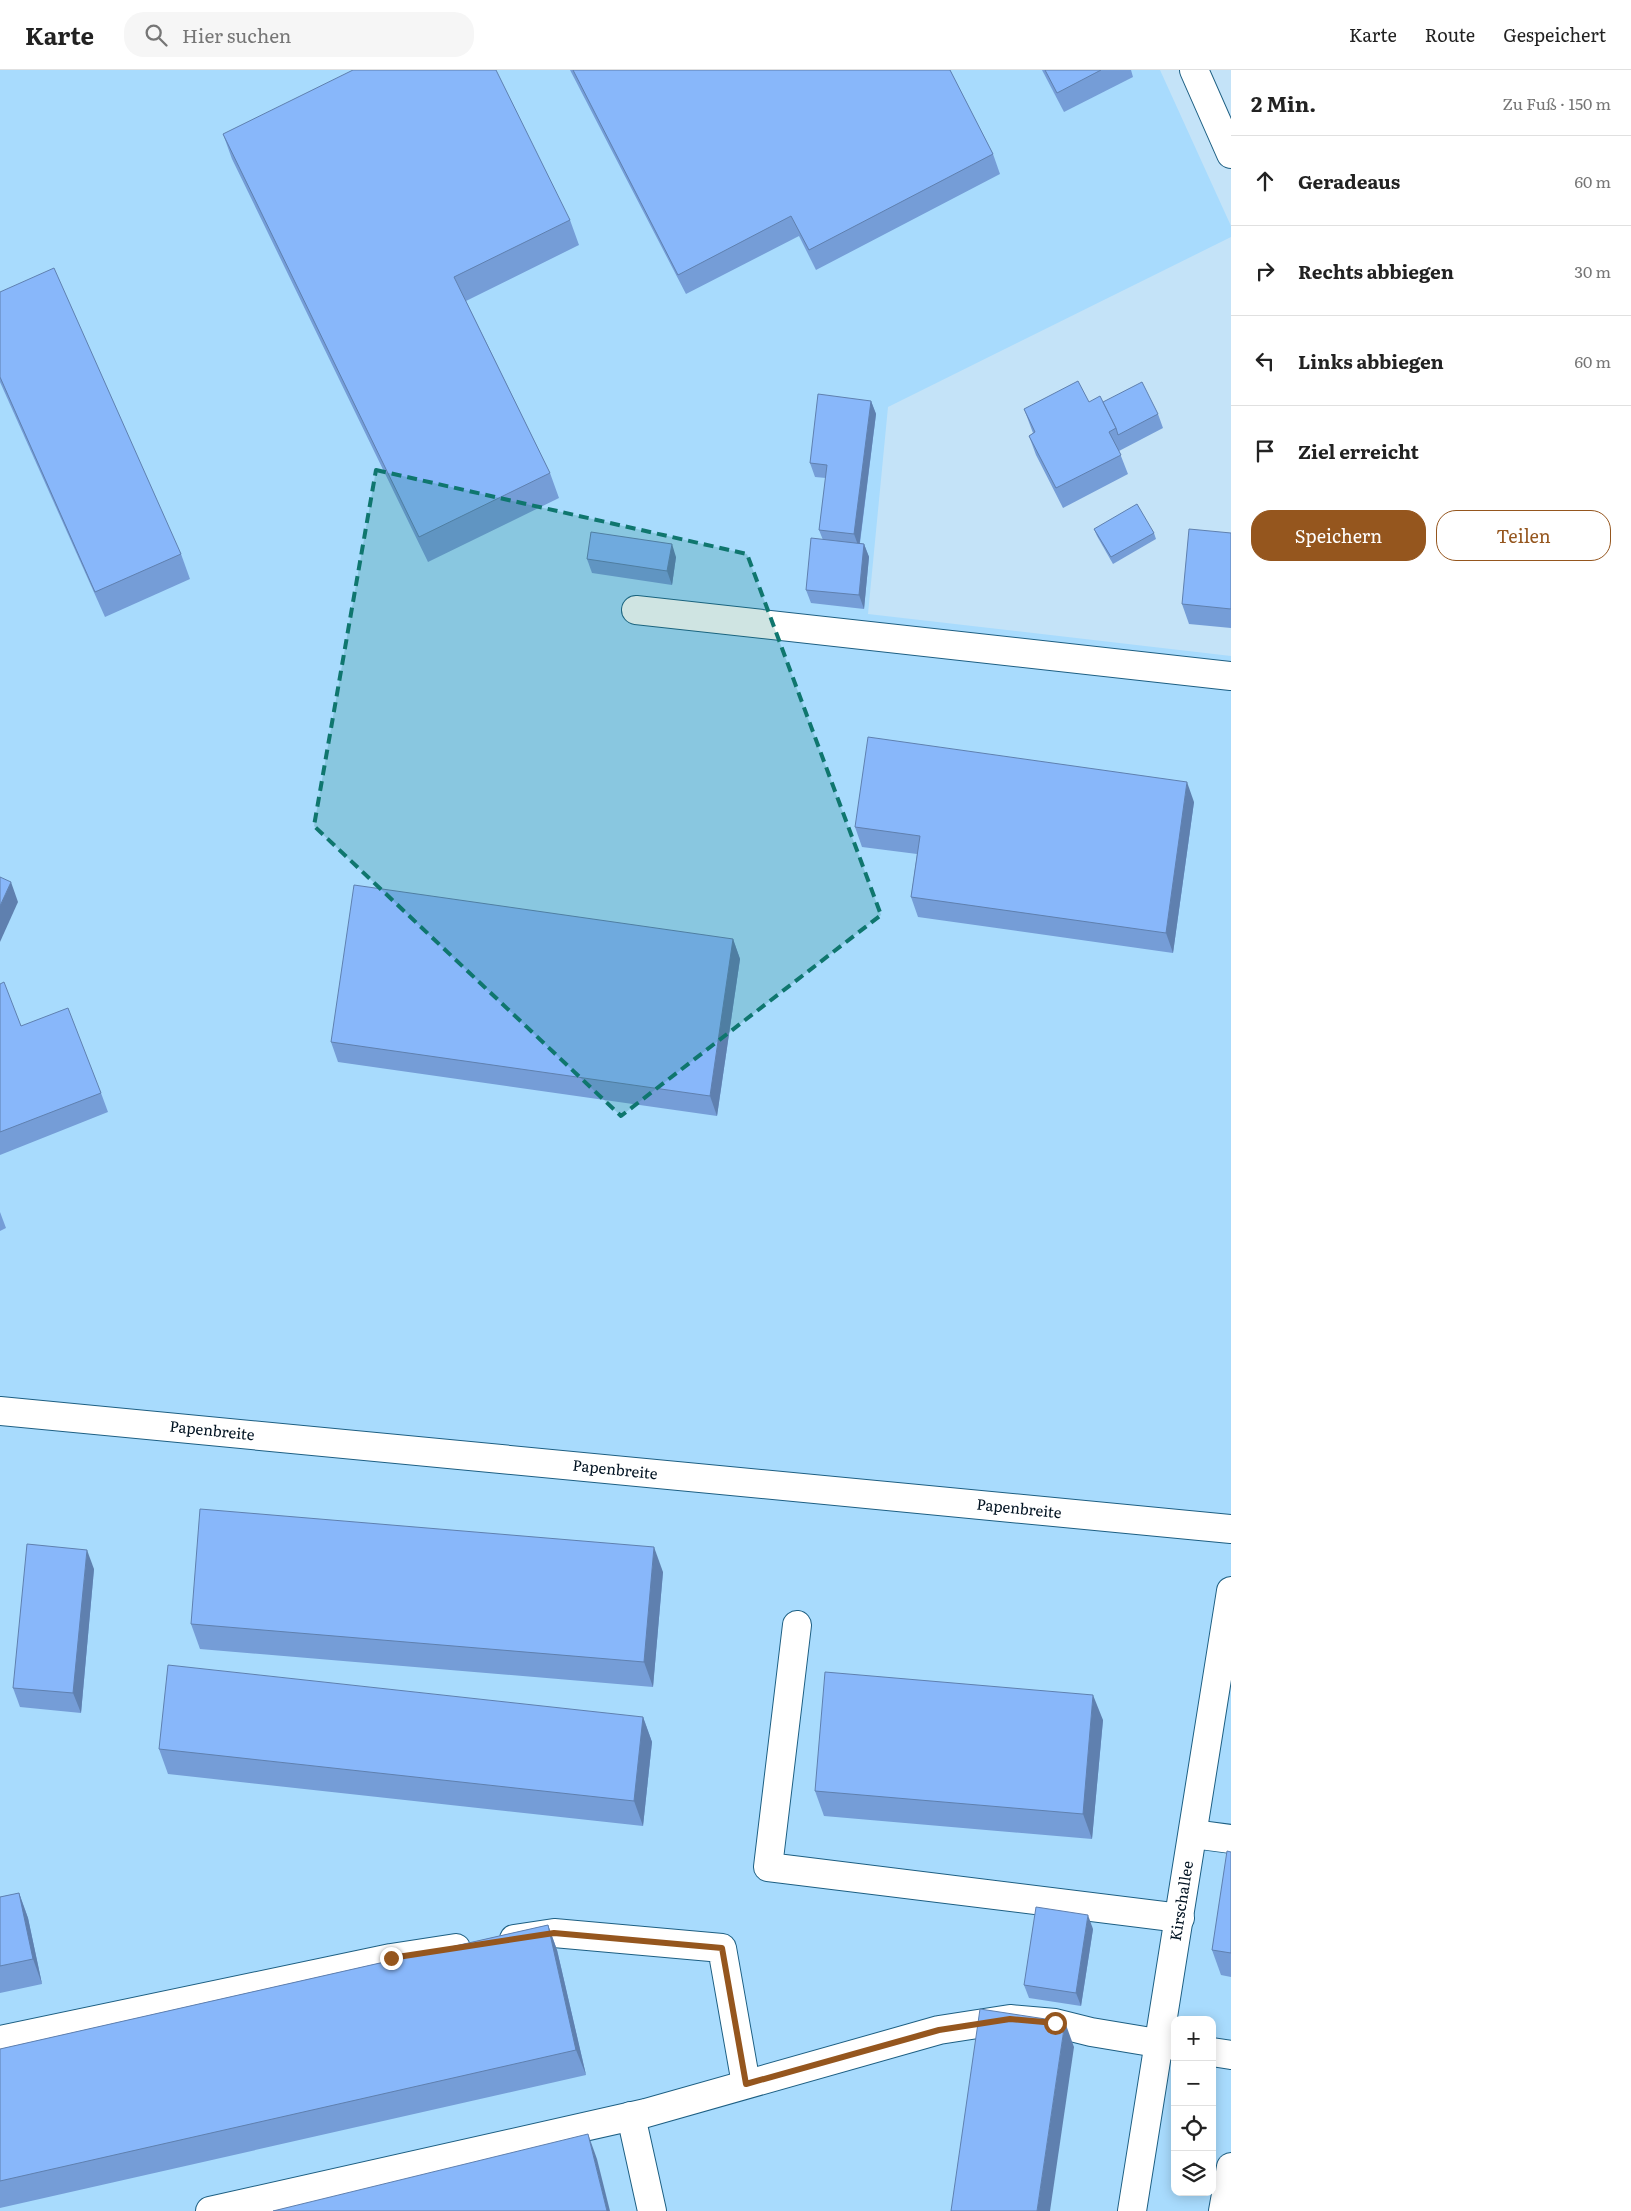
<!DOCTYPE html>
<html lang="de">
<meta charset="utf-8">
<style>
body{margin:0;font-family:Literata,serif;background:#f6f6f6;color:#222}
.controls{position:absolute;right:15px;bottom:15px;display:grid;overflow:hidden;border-radius:10px;box-shadow:0 2px 12px #0003}
.controls button{width:45px;height:45px;display:grid;place-items:center;padding:0;border:0;border-bottom:1px solid #e0e0e0;background:#fff;color:#222;font:25px sans-serif}
.stop{position:absolute;width:15px;height:15px;margin:-11px;border:4px solid #95561e;border-radius:50%;background:#fff}
.stop.end{background:#95561e;border-color:#fff;box-shadow:0 1px 5px #0008}
.list{margin:0;padding:0;list-style:none}
h2{display:flex;justify-content:space-between;align-items:center;height:65px;margin:0;padding:0 20px;font-size:21px}
h2 small{font-size:16px;font-weight:400;color:#767676}
.list li{display:grid;grid-template-columns:32px 1fr auto;gap:15px;align-items:center;box-sizing:border-box;height:90px;padding:0 20px;border-top:1px solid #e0e0e0}
.list b{display:block;font-size:19px;white-space:nowrap}
.list em{font-size:16px;font-style:normal;color:#767676}
.actions{display:flex;gap:10px;padding:15px 20px}
.actions a{flex:1;padding:11px 0;border:1px solid #95561e;border-radius:20px;text-align:center;font-size:18px;color:#95561e}
.actions .main{background:#95561e;color:#fff}
.icon{flex:none;width:28px;height:28px;fill:none;stroke:currentColor;stroke-width:2;stroke-linecap:round;stroke-linejoin:round}
.map{position:relative;flex:none;width:1231px;height:2141px;overflow:hidden}
header{display:flex;align-items:center;gap:30px;box-sizing:border-box;height:70px;padding:0 25px;background:#fff;border-bottom:1px solid #e0e0e0}
header strong{font-size:24px}
nav{display:flex;gap:28px;margin-inline-start:auto;font-size:18px}
.search{width:350px;height:45px;background:#f6f6f6;display:flex;align-items:center;gap:12px;box-sizing:border-box;padding:0 18px;border-radius:20px;color:#767676;font-size:19px}
main{display:flex}
aside{flex:1;background:#fff}
.map>svg:first-child{display:block}
.built{fill:#a8dbfd;fill-rule:evenodd}
.lines{fill:none;stroke-linecap:round;stroke-linejoin:round}
.minor-casing{stroke:#1d5f83;stroke-width:30}
.minor{stroke:#fff;stroke-width:28}
.wall{fill:#759dd7}
.shaded-wall{fill:#5f80af}
.building{fill:#88b7fa;stroke:#5f80af}
.route{stroke:#95561e;stroke-width:6}
.marked{fill:#0f766e;fill-opacity:0.2;stroke:#0f766e;stroke-width:4;stroke-dasharray:10 6;stroke-linejoin:round}
.labels{text-anchor:middle;stroke-width:4;stroke-linejoin:round;paint-order:stroke}
.street-label{font-size:15px;fill:#001221;stroke:#fff}
</style>
<header>
<strong>Karte</strong>
<div class="search"><svg class="icon" aria-label="search" viewBox="0 0 24 24"><circle cx="10" cy="10" r="6"/><path d="M15 15l6 6"/></svg>Hier suchen</div>
<nav><a>Karte</a><a>Route</a><a>Gespeichert</a></nav>
</header>
<main>
<div class="map">
<svg width="1231" height="2141" viewBox="0 0 1231 2141">
<rect width="100%" height="100%" fill="#c4e3f8"/>
<path class="built" d="M0,0H1160L1231,156V167L888,337L868,544L1231,586V2141H0ZM1175,1950H1212V2122H1175Z"/>
<g class="lines">
<defs>
<g id="minor">
<path d="M1194,0L1231,84"/>
<path d="M636,540L1231,606"/>
<path d="M0,1341L1231,1459"/>
<path d="M797,1555L768,1797L1180,1848"/>
<path d="M1193,1764L1231,1769"/>
<path d="M514,1869L554,1863L722,1878L746,2014"/>
<path d="M0,1970L391,1888L456,1878"/>
<path d="M1212,1982L1231,1985"/>
<path d="M631,2046L652,2141"/>
<path d="M210,2141L646,2043L939,1960L1010,1949L1055,1953L1091,1962L1175,1976"/>
<path d="M1132,2141L1231,1521"/>
<path d="M1223,2141L1231,2097"/>
</g>
</defs>
<use href="#minor" class="minor-casing"/>
<use href="#minor" class="minor"/>
</g>
<g class="wall">
<path d="M570,0H950L993,84L1000,104L816,200L799,166L686,224Z"/>
<path d="M1042,0H1131L1133,7L1064,42Z"/>
<path d="M223,64L570,150L579,175L466,231L550,403L559,428L428,492L232,89Z"/>
<path d="M0,222L181,484L190,509L105,547L0,312Z"/>
<path d="M871,331L876,344L860,473L864,474L869,487L864,539L811,533L806,520L823,470L819,460L826,408L815,407L810,393Z"/>
<path d="M1089,332H1103L1158,344L1163,358L1119,381L1128,404L1063,438L1036,385L1029,366L1033,363L1024,339Z"/>
<path d="M1094,459L1154,463L1156,469L1113,494L1097,466Z"/>
<path d="M1231,463V558L1189,554L1182,534Z"/>
<path d="M676,487L672,515L592,503L587,489Z"/>
<path d="M1194,732L1173,883L918,847L911,827L917,784L862,777L855,757Z"/>
<path d="M733,869L740,889L717,1046L338,992L331,972Z"/>
<path d="M0,914L21,956L101,1023L108,1042L0,1085Z"/>
<path d="M0,1142L6,1158L0,1161Z"/>
<path d="M94,1499L81,1643L20,1637L13,1618Z"/>
<path d="M663,1502L653,1617L200,1579L191,1554Z"/>
<path d="M643,1647L652,1672L643,1756L168,1704L159,1679Z"/>
<path d="M1103,1650L1092,1769L824,1746L815,1721Z"/>
<path d="M1231,1782V1907L1221,1905L1212,1880Z"/>
<path d="M19,1823L28,1848L42,1914L0,1923V1827Z"/>
<path d="M548,1855L557,1880L586,2005L0,2138V1979Z"/>
<path d="M1093,1859L1081,1936L1029,1928L1024,1915Z"/>
</g>
<g class="shaded-wall">
<path d="M871,331L876,344L859,478L854,464Z"/>
<path d="M672,474L676,487L672,515L667,501Z"/>
<path d="M864,474L869,487L864,539L859,525Z"/>
<path d="M1187,712L1194,732L1173,883L1166,863Z"/>
<path d="M11,812L18,832L0,872V836Z"/>
<path d="M733,869L740,889L717,1046L710,1026Z"/>
<path d="M654,1477L663,1502L653,1617L644,1592Z"/>
<path d="M87,1480L94,1499L81,1643L73,1623Z"/>
<path d="M1093,1625L1103,1650L1092,1769L1083,1744Z"/>
<path d="M643,1647L652,1672L643,1756L634,1731Z"/>
<path d="M19,1823L28,1848L42,1914L33,1889Z"/>
<path d="M1088,1845L1093,1859L1081,1936L1076,1923Z"/>
<path d="M548,1855L557,1880L586,2005L576,1980Z"/>
<path d="M1065,1952L1074,1977L1050,2141H1037Z"/>
<path d="M588,2064L597,2089L610,2141H607Z"/>
</g>
<g class="building">
<path d="M353,0H496L570,150L454,207L550,403L419,467L223,64Z"/>
<path d="M573,0H950L993,84L809,180L791,146L678,205Z"/>
<path d="M1045,0H1101L1057,23Z"/>
<path d="M54,198L181,484L95,522L0,307V222Z"/>
<path d="M1078,311L1089,332L1100,326L1116,358L1109,362L1121,385L1056,418L1029,366L1035,362L1024,339Z"/>
<path d="M1142,312L1158,344L1118,365L1116,358L1103,332Z"/>
<path d="M818,324L871,331L854,464L819,460L827,395L810,393Z"/>
<path d="M1137,434L1154,463L1111,487L1094,459Z"/>
<path d="M1189,459L1231,463V539L1182,534Z"/>
<path d="M591,462L672,474L667,501L587,489Z"/>
<path d="M811,468L864,474L859,525L806,520Z"/>
<path d="M868,667L1187,712L1166,863L911,827L920,766L855,757Z"/>
<path d="M0,807L11,812L0,836Z"/>
<path d="M354,815L733,869L710,1026L331,972Z"/>
<path d="M4,912L21,956L68,938L101,1023L0,1062V914Z"/>
<path d="M200,1439L654,1477L644,1592L191,1554Z"/>
<path d="M27,1474L87,1480L73,1623L13,1618Z"/>
<path d="M168,1595L643,1647L634,1731L159,1679Z"/>
<path d="M825,1602L1093,1625L1083,1744L815,1721Z"/>
<path d="M1227,1781L1231,1782V1883L1212,1880Z"/>
<path d="M19,1823L33,1889L0,1896V1827Z"/>
<path d="M1036,1837L1088,1845L1076,1923L1024,1915Z"/>
<path d="M548,1855L576,1980L0,2111V1979Z"/>
<path d="M980,1939L1065,1952L1037,2141H951Z"/>
<path d="M588,2064L607,2141H273Z"/>
</g>
<g class="lines">
<path class="route" d="M391,1888L554,1863L722,1878L746,2014L939,1960L1010,1949L1055,1953"/>
</g>
<path class="marked" d="M376,400L747,484L881,845L621,1046L314,756Z"/>
<g class="labels">
<g class="street-label">
<text transform="translate(212 1361) rotate(6)" y="5">Papenbreite</text>
<text transform="translate(615 1400) rotate(6)" y="5">Papenbreite</text>
<text transform="translate(1019 1439) rotate(6)" y="5">Papenbreite</text>
<text transform="translate(1182 1831) rotate(-81)" y="5">Kirschallee</text>
</g>
</g>
</svg>
<div class="controls">
<button>+</button>
<button>−</button>
<button><svg class="icon" aria-label="locate" viewBox="0 0 24 24"><circle cx="12" cy="12" r="6"/><path d="M12 2v4M12 18v4M2 12h4M18 12h4"/></svg></button>
<button><svg class="icon" aria-label="layers" viewBox="0 0 24 24"><path d="M12 4l9 5-9 5-9-5zM3 14l9 5 9-5"/></svg></button>
</div>
<div class="stop" style="left:1055px;top:1953px"></div>
<div class="stop end" style="left:391px;top:1888px"></div>
</div>
<aside>
<h2>2 Min.<small>Zu Fuß · 150 m</small></h2>
<ul class="list">
<li><svg class="icon" aria-label="ahead" viewBox="0 0 24 24"><path d="M12 20V5M6 11l6-6 6 6"/></svg><div><b>Geradeaus</b></div><em>60 m</em></li>
<li><svg class="icon" aria-label="right" viewBox="0 0 24 24"><path d="M7 20v-9h11M14 6l5 5-5 5"/></svg><div><b>Rechts abbiegen</b></div><em>30 m</em></li>
<li><svg class="icon" aria-label="left" viewBox="0 0 24 24"><path d="M17 20v-9H6M10 6l-5 5 5 5"/></svg><div><b>Links abbiegen</b></div><em>60 m</em></li>
<li><svg class="icon" aria-label="arrive" viewBox="0 0 24 24"><path d="M6 21V4h12l-3 4 3 4H6"/></svg><div><b>Ziel erreicht</b></div></li>
</ul>
<div class="actions"><a class="main">Speichern</a><a>Teilen</a></div>
</aside>
</main>
